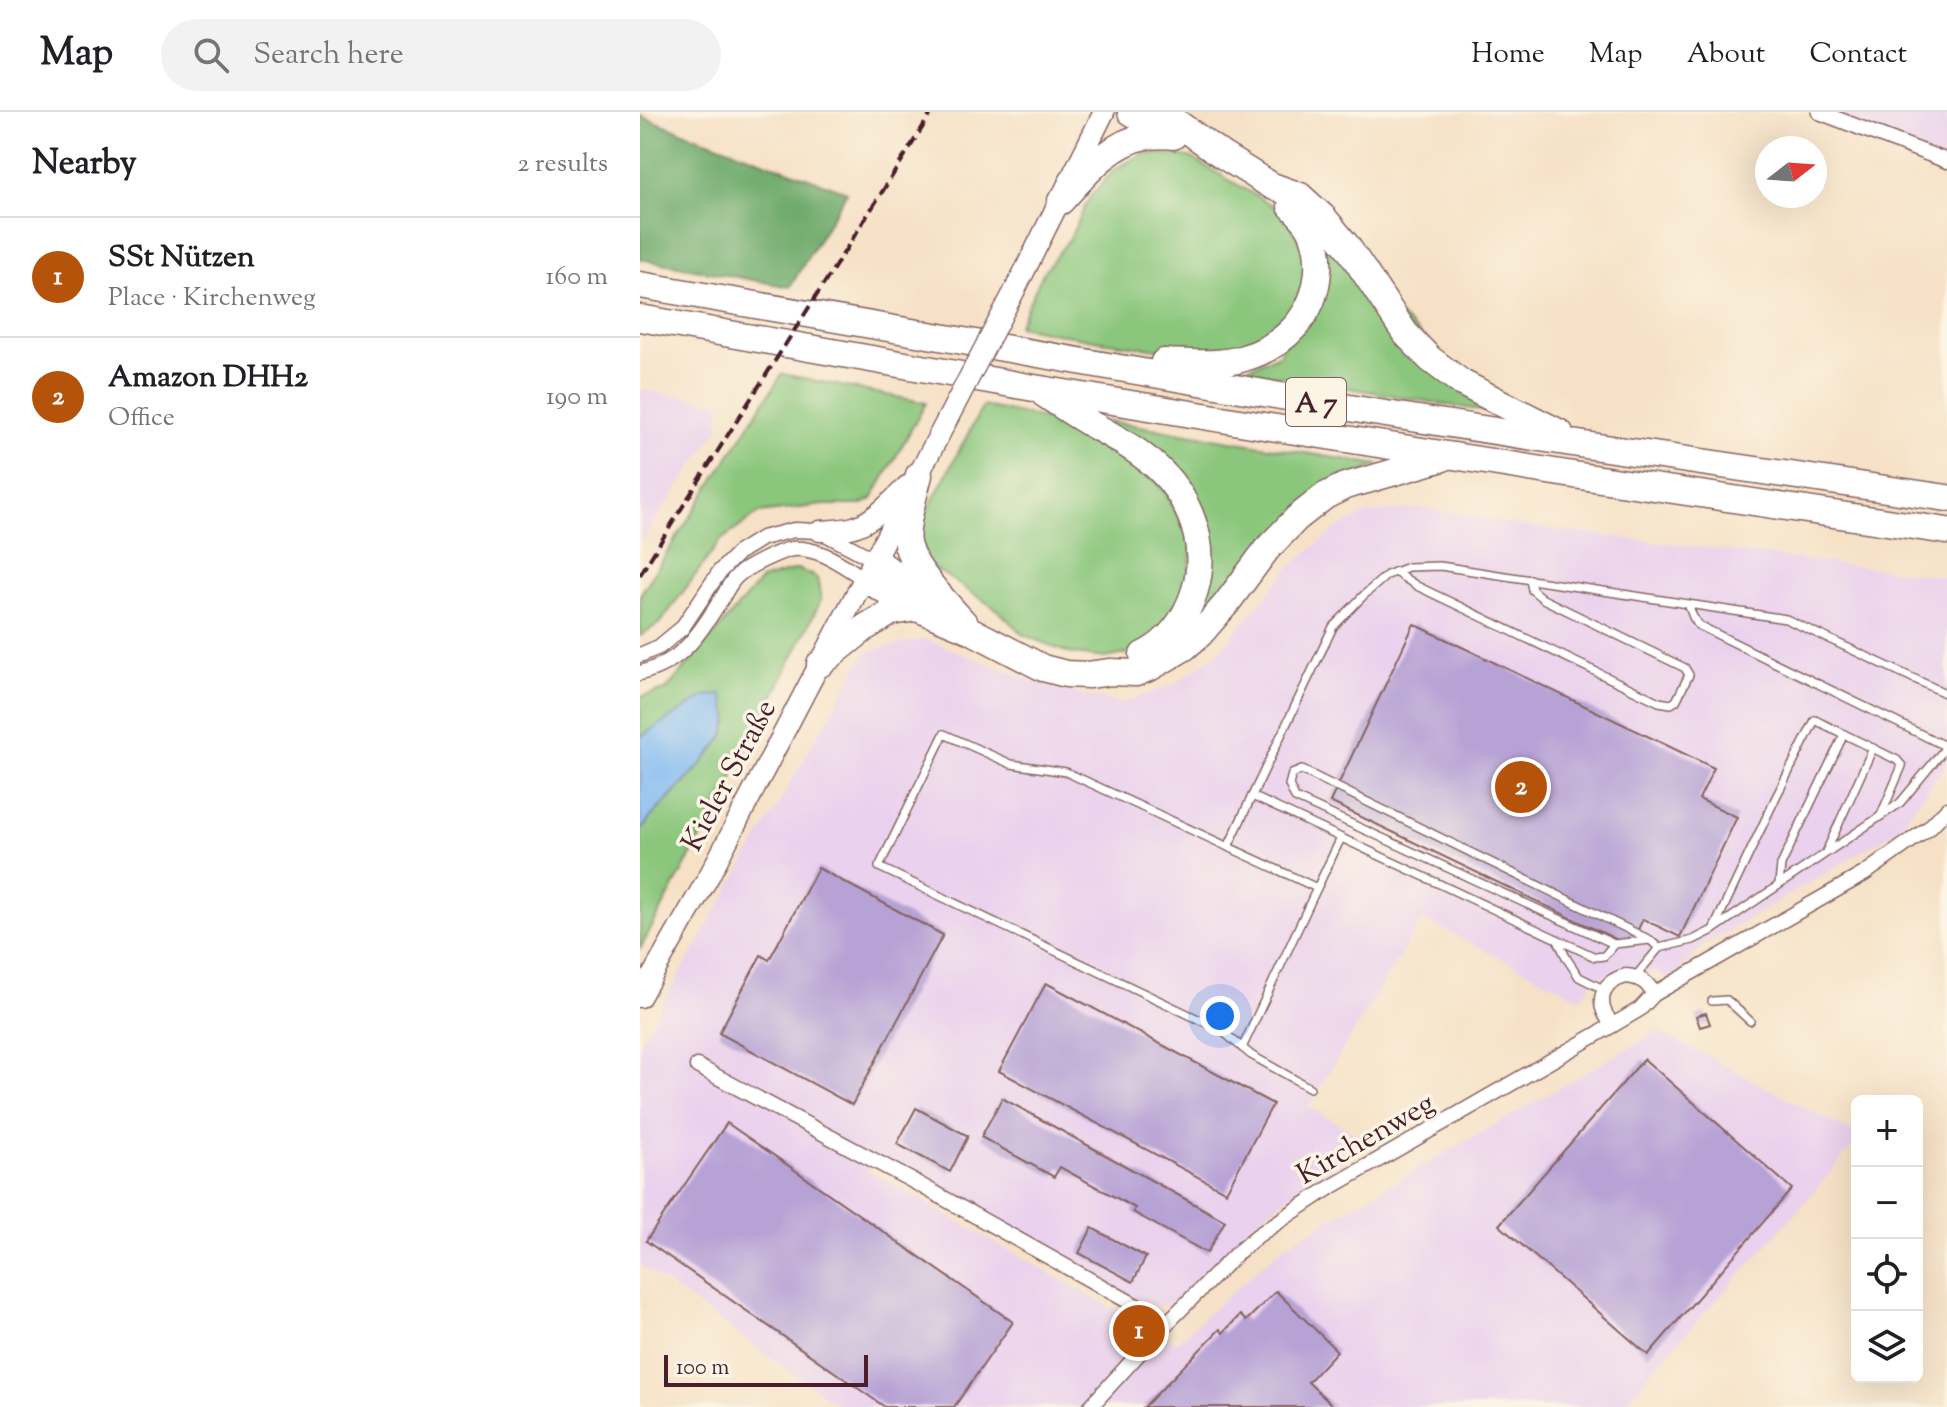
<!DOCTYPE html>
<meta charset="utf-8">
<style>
body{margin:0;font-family:"Sorts Mill Goudy",serif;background:#f2f2f2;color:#202124}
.controls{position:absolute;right:24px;bottom:24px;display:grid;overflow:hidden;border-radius:12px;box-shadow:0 8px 32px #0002}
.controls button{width:72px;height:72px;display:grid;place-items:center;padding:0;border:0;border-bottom:2px solid #e0e0e0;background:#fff;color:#202124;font:40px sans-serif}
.compass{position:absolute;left:1115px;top:24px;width:72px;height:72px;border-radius:50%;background:#fff;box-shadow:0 8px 32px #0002;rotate:73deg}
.scale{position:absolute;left:24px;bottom:20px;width:204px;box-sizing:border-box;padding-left:8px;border:4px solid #4a1f2b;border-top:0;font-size:22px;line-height:28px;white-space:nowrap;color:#4a1f2b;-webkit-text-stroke:6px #fcf5e5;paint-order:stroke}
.you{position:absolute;left:580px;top:904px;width:28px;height:28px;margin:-20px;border:6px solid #fff;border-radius:50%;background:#1a73e8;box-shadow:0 0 0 12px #1a73e833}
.badge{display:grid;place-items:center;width:52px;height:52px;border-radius:50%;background:#b45309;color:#fff;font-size:26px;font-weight:700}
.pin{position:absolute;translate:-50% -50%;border:4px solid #fff;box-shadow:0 2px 8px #0006}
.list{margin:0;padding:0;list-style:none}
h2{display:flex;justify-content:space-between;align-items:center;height:104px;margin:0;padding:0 32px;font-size:34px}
h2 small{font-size:26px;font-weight:400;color:#757577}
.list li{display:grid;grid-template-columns:52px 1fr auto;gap:24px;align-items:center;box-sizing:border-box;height:120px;padding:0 32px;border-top:2px solid #e0e0e0}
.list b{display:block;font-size:30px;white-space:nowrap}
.list p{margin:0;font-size:26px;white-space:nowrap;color:#757577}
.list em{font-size:26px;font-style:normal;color:#757577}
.icon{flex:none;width:44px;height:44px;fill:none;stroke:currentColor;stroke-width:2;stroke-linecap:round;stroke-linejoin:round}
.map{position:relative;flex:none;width:1307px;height:1295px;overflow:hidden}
header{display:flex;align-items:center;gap:48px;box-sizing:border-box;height:112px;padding:0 40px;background:#fff;border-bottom:2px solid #e0e0e0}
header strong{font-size:38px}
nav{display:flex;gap:44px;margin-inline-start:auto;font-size:28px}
.search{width:560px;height:72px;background:#f2f2f2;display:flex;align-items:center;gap:20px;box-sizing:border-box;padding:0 28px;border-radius:44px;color:#757577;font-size:30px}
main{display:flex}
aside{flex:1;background:#fff}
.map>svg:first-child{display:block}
.built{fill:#ead1ed}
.green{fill:#8ac67c;stroke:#6a7254;stroke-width:2}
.forest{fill:#6fab6c;stroke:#5c654c;stroke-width:2}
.water{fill:#80baf2;stroke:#656c8e;stroke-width:2}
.building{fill:#b6a2d5}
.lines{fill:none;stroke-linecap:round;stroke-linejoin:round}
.service-casing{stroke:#866361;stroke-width:10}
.minor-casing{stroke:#866361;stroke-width:17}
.secondary-casing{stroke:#866361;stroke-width:23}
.motorway-casing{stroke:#866361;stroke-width:29}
.service{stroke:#fff;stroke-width:7}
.minor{stroke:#fff;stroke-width:14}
.secondary{stroke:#fff;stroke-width:20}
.motorway{stroke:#fff;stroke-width:26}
.rail{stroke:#4a1f2b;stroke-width:4;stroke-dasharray:12 6;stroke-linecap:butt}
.secondary-bridge-casing{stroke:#866361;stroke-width:23;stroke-linecap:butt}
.secondary-bridge{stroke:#fff;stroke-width:20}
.labels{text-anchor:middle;stroke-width:7;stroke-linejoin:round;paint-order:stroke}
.shield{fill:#fcf5e5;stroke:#7f5f63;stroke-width:2}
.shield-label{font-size:28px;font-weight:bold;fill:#4a1f2b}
.street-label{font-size:30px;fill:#4a1f2b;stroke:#fcf5e5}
</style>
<header>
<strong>Map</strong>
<div class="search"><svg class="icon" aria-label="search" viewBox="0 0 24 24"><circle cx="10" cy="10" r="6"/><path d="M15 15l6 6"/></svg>Search here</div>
<nav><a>Home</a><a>Map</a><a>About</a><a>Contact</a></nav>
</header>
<main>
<aside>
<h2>Nearby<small>2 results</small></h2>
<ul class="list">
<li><span class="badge">1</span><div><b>SSt Nützen</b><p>Place · Kirchenweg</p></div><em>160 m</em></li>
<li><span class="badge">2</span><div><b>Amazon DHH2</b><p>Office</p></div><em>190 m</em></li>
</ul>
</aside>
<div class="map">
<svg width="1307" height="1295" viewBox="0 0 1307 1295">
<rect width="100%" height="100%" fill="#fcf5e5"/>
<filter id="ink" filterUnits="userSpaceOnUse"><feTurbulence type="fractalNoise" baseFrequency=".0125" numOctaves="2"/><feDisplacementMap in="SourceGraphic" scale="16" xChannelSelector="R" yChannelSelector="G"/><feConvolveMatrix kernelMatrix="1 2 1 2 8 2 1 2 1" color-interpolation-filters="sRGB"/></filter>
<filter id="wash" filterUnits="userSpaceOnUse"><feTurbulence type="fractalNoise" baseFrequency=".006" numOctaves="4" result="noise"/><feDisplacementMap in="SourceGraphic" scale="32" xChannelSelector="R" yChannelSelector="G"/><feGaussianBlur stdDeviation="1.8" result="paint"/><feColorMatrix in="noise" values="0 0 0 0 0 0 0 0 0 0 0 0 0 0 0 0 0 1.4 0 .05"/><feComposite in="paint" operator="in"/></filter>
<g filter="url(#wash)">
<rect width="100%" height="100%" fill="#f6e1c6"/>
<g class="built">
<path d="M1175,0H1307V50Z"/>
<path d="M0,277L81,291L79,316L0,431Z"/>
<path d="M785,396L883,414L1307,465V651L1257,718L1060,836L1045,855L1027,869L1019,861L1009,858L1005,865L957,864L941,886L782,807L668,995L730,1029L712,1044L653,1081L610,1113L542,1186L533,1192L522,1194L505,1192L234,1045L227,1058L505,1215L536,1230L644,1134L1018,919L1217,1023V1028L1157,1100L1010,1261L984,1295H201L0,1153V931L227,539L285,527L411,576L482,591L533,573L578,541L650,455L696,417L728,401Z"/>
</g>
<g class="green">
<path d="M505,41L550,45L630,92L640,100L648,108L669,150L664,189L622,229L568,244L454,228L378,214L403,161L430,126L449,86L475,57Z"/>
<path d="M683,122L711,159L868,303L602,258L639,243Z"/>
<path d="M142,262L286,291L232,387L221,393H183L119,401L81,428L21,510L0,524V483Z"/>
<path d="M343,294L403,306L449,321L485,342L523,376L552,432L549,462L536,498L517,522L486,542L464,546L428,541L382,522L358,498L288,452L281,435V410Z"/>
<path d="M468,309L739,353L693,372L549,523L569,436Z"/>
<path d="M158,457L177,466L181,488L91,669L0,837L1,719L11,705L60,654L66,584L0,625V585L26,578L121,468Z"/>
</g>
<path class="forest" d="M0,4L207,80L150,175L0,147Z"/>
<path class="water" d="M82,583L89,607L83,626L60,654L11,705L1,719L0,725V625L65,584Z"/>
<g id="blocks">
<g class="building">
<path d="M774,512L1074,656L1059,687L1097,705L1040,825L1003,807L990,834L690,690Z"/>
<path d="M178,756L303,823L212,993L79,921L121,843L129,848Z"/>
<path d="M406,871L633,992L586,1080L359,959Z"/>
<path d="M1066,901L1070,912L1060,915L1056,904Z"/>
<path d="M1004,947L1152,1077L1008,1243L859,1113Z"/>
<path d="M362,986L585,1109L567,1141L493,1100L495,1096L420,1055L414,1065L341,1025Z"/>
<path d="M276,996L328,1024L310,1060L257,1032Z"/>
<path d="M87,1011L373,1210L314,1295H245L6,1129Z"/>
<path d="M452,1116L506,1145L493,1170L439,1141Z"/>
<path d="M636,1179L697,1239L668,1270L694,1295H504L580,1217L583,1221L600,1203L606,1209Z"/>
</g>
</g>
</g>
<g filter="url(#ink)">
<use href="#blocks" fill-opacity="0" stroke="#866361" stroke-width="2"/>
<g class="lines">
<defs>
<g id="service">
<path d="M755,460L777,474L1019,590L1031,592L1036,589L1049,563L1045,556L903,487L892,478L890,467"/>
<path d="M1048,492L1053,505L1058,513L1307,635"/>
<path d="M588,735L612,684"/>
<path d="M1186,740L1233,636"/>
<path d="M1139,772L1141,753L1204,622"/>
<path d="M677,776L701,726"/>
<path d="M1074,817L1260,691L1307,634"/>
<path d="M1010,828L662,658L652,662L649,673L655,686L974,832L1010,828L1019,836"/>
<path d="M918,829L927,847L939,865L965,878"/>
<path d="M974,832L964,844L955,845L612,684L693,515L724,483L747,463L768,455L800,454L1146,507L1307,582"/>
<path d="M995,865L1019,836L1053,828L1073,818L1136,685L1175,608L1257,648L1262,654L1241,703"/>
<path d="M1072,889L1087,888L1110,909"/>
<path d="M602,936L677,776L426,660L371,652L304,622L239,755L581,918L611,943L670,976"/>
</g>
<g id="minor">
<path d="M1179,0L1307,49"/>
<path d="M0,543L19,535L42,516L80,459L98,441L122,426L154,418L180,419L235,448"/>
<path d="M0,561C41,551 59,523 80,489C85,482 90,470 97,464C106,455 140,439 152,437C161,436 174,439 182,442C197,448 211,459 225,467"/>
<path d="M986,864C1000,865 1007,870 1014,882L1000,897L973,913C955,893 959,871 986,864Z"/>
<path d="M1014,882L1224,762L1289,716L1307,697"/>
<path d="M57,954L282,1074L502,1197L525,1213"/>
<path d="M450,1295L525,1213L597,1141L617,1124L686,1078L973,913"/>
</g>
<g id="secondary">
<path d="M378,172L464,0"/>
<path d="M180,419C192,418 203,418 214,415C234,409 253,388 267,374"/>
<path d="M0,885L69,764L297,327"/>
</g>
<g id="motorway">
<path d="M491,0L533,24"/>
<path d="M522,0L582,43L632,74L660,84L684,106L707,134L765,221L790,247L822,271L920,321"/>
<path d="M421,89C444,64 469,31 506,24C514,23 523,24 532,23"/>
<path d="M0,173L733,300L945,333L1307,386"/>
<path d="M0,206L394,276L624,314L927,362L1307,419"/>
<path d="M524,250C551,251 578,254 604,246C645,234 675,203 678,159C679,145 677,131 671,118C666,108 658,101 651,94"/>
<path d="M404,282C419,292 435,303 451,312C469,322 486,331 503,344C545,374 570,427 555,478C546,507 530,530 503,543"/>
<path d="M279,363C275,380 264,414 267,431C271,455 308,493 325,512"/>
<path d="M235,448L289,487"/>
<path d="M225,467L277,496L330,518L403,556L426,562L448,563L471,560L496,561L511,555L545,535L560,522L586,492L627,437L657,406L685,384L705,374L727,368L803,346"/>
<path d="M180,552L226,515L251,500L277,496"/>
</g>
</defs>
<use href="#service" class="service-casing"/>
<use href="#minor" class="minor-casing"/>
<use href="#secondary" class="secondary-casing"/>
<use href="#motorway" class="motorway-casing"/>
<use href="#service" class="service"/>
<use href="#minor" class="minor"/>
<use href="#secondary" class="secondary"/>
<use href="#motorway" class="motorway"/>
<path class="rail" d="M0,463C96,308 196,155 292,0"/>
<defs>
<path id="secondary-bridge" d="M297,327L378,172"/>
</defs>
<use href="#secondary-bridge" class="secondary-bridge-casing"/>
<use href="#secondary-bridge" class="secondary-bridge"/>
</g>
</g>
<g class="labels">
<rect class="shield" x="646" y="266" width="60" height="48" rx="6"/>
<g class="shield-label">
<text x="676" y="300">A 7</text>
</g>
<g class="street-label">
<text transform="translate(88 663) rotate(-62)" y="10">Kieler Straße</text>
<text transform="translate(725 1026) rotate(-30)" y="10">Kirchenweg</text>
</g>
</g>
</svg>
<div class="controls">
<button>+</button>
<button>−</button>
<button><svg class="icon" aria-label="locate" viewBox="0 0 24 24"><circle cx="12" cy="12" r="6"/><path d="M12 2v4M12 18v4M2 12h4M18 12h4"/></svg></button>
<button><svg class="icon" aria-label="layers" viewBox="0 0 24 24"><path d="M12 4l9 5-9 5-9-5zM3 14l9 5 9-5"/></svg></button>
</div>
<svg class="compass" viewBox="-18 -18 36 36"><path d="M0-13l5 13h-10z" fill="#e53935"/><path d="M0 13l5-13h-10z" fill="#757577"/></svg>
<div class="scale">100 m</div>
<div class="you"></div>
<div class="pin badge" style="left:499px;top:1219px">1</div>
<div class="pin badge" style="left:881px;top:675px">2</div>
</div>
</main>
